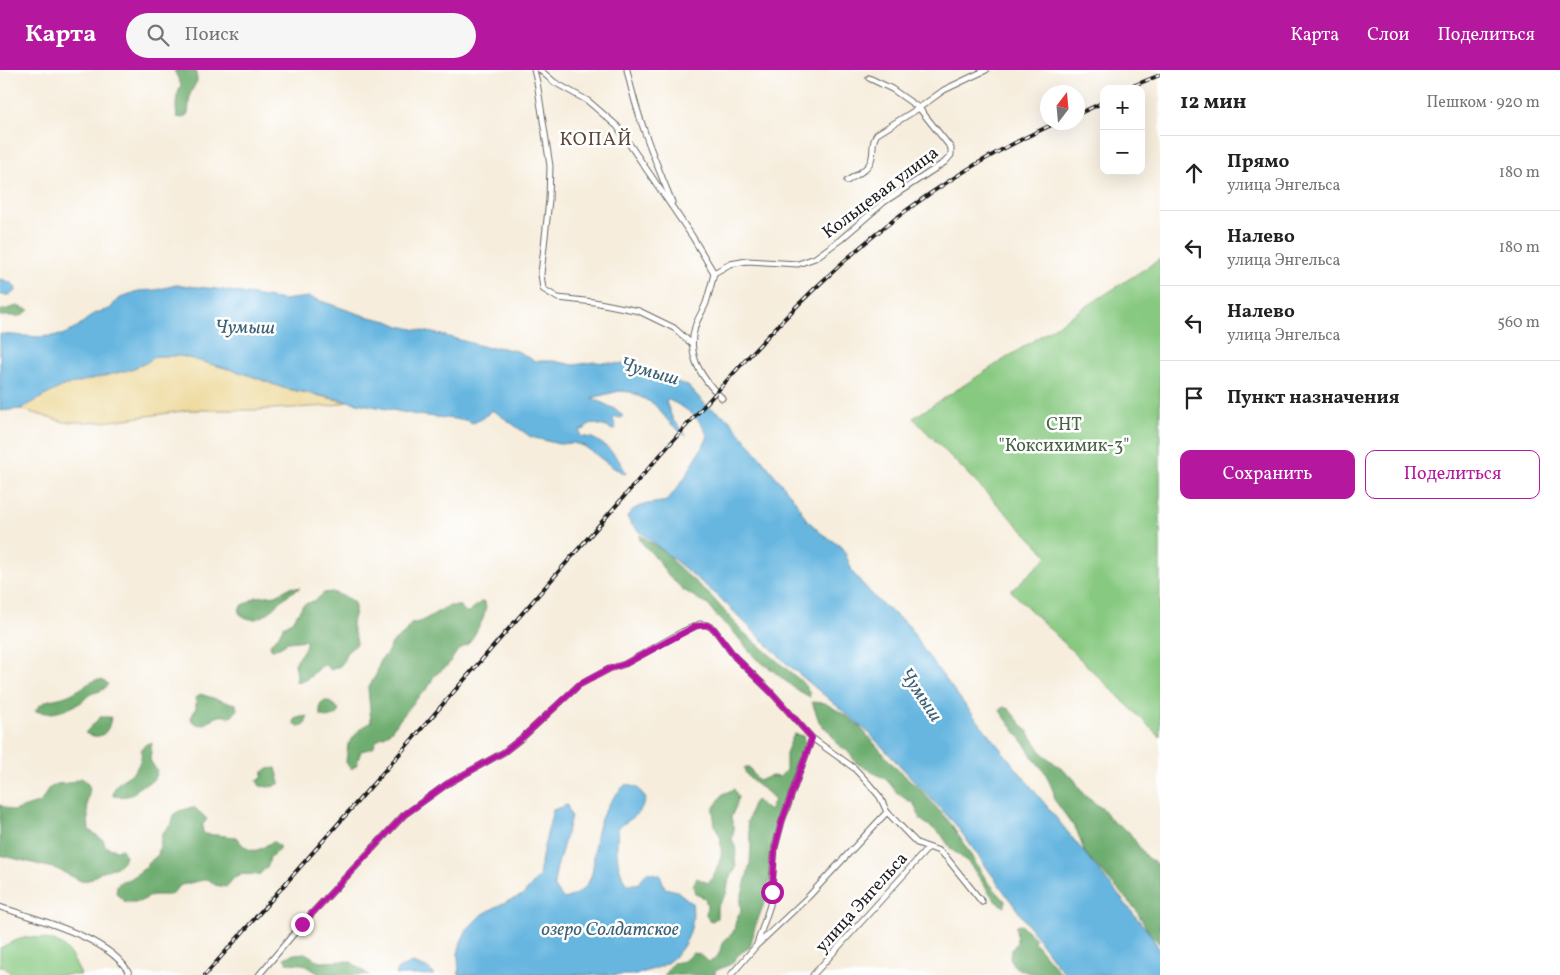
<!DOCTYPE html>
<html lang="ru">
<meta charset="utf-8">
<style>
body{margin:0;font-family:Vollkorn,serif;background:#f6f6f6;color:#222}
.controls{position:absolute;right:15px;top:15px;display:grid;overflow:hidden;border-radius:10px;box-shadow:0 5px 20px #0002}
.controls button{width:45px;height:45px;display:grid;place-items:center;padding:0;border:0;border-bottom:1px solid #e0e0e0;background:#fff;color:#222;font:25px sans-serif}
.compass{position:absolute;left:1040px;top:15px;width:45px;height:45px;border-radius:50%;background:#fff;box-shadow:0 5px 20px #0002;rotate:16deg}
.stop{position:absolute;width:15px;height:15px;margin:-11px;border:4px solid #b5179e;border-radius:50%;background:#fff}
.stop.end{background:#b5179e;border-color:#fff;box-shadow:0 1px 5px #0008}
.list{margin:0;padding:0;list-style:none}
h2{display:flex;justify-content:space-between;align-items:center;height:65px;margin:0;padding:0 20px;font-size:21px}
h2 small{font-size:16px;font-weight:400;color:#767676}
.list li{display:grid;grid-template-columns:32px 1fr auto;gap:15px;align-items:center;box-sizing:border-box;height:75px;padding:0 20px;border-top:1px solid #e0e0e0}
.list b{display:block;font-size:19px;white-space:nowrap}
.list p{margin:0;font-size:16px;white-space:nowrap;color:#767676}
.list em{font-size:16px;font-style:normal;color:#767676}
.actions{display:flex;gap:10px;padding:15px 20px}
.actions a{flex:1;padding:11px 0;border:1px solid #b5179e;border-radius:10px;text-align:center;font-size:18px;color:#b5179e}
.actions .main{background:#b5179e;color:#fff}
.icon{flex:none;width:28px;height:28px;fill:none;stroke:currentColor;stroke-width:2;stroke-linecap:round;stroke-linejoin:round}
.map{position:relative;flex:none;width:1160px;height:905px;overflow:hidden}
header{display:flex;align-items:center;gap:30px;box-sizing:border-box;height:70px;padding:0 25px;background:#b5179e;color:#fff}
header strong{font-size:24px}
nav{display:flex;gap:28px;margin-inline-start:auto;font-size:18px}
.search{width:350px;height:45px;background:#f6f6f6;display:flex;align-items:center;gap:12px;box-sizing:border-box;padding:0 18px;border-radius:28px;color:#767676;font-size:19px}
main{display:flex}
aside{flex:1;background:#fff}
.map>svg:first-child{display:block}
.green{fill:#88c981;stroke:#52724e}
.forest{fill:#6ead6f;stroke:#456446}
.sand{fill:#eeda9e;stroke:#857b5d}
.water{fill:#66b6e0;stroke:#41697e}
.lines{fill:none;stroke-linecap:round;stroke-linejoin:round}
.street-casing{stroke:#68655f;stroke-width:7}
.street{stroke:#fff;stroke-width:5}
.rail-casing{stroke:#1c1c1c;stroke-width:4}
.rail{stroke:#fff;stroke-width:2;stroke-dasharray:5.5;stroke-linecap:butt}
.route{stroke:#b5179e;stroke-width:6}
.labels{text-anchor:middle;stroke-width:5;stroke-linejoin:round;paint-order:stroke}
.street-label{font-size:18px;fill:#1c1c1c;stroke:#fff}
.park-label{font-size:18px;fill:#476144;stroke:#fff}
.neighbourhood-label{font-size:19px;letter-spacing:1px;fill:#5d4839;stroke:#fff}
.water-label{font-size:19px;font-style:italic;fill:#3d6174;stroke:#fff}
</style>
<header>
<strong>Карта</strong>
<div class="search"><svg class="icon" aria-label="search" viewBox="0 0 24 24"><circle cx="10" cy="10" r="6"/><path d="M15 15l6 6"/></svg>Поиск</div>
<nav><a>Карта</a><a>Слои</a><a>Поделиться</a></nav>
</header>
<main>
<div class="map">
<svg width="1160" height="905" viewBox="0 0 1160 905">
<rect width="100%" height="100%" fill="#fff"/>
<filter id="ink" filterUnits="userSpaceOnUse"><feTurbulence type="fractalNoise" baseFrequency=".02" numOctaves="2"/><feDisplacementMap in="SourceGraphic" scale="10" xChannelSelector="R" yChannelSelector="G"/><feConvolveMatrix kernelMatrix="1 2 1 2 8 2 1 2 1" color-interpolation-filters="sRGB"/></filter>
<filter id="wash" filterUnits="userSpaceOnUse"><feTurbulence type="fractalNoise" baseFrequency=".0096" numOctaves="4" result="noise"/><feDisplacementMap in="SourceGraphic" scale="20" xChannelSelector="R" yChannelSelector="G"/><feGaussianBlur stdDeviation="1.12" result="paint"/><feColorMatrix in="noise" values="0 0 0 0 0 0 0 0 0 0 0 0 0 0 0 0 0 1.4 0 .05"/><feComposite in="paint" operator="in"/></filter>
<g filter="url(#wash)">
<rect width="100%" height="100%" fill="#f6eddc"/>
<g class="green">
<path d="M1160,189V667L1011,521L1048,486L913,348Z"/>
<path d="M27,867C61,869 67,874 81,905H12L3,896H0V878L14,871Z"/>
</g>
<g class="forest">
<path d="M174,0H196L197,11L190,24L188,44L183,48L177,47C175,34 176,27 181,15Z"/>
<path d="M17,236L29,240L21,246H0V241Z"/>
<path d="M640,465L669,485L672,491L712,527L743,562L801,611L809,621L810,627L794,618L771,599L756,589L732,560L719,549L708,535L682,519L667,504L656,488L640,471Z"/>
<path d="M291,517L300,518C295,521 288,524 283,529C272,540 256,559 239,543L240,537L256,527L276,525Z"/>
<path d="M332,522L348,528L354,533C357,541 353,546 352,554C352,561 357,567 357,574L347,582L344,591L340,596L331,600L325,595C312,599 313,611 296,612L297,606L295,593C299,585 307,579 306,570L288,572L274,580L271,579L270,574L279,565L283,557L294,549L303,535L316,530L324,523Z"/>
<path d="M481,532H484L486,537L483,549L471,571L467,575L458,580L448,595L434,606L428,618L419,626L389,663L377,670L373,678L361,681L356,696L351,699L349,697L346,692L348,674L361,658L371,652L368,618L377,603L380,590L387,583L392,573L405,563L411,554L422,551L448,536H460L467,543Z"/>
<path d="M95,610H102L108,614C102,624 97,620 89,625C86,628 83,631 80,633C64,641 53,646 35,641C46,628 48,631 63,627C74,624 85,615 95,610Z"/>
<path d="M200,624L226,632L236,634L237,639C230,654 227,642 217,647C207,651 204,660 192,651L191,648L196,638V628Z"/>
<path d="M325,631H328L339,639L337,645L327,648L320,645V635Z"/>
<path d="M812,632L825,633L845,645L859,656L895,697L919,718L952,755L987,811L1005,831V837L996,832L969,793L951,779L941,764L921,750L914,734L898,724L887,710L856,693L850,683L836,673L830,662L820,654Z"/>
<path d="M1003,637L1009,639L1012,643L1028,662L1043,684L1074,709L1084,725L1104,740L1112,751L1129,762L1146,787L1160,796V874L1150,864L1136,840L1085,783L1077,761L1053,728L1054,723L1045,702L1033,688L1024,673L1000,641Z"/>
<path d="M308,646L305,655C300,658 297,657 294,653L295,648Z"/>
<path d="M100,647H111C109,663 101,671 85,663Z"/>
<path d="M794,664L803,666L806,678L784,743L778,749L774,761L771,789L772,804L769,813L768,823L755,857L750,877L739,884L731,894L715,901V905H664L673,893L684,891L693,883L699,884L709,892C724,886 718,876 725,869C727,867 730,866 732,864C736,858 734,850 741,841L740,832L750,794L751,771L747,752C752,744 749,737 756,730L769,741L774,730C770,719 747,714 744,698L746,697H749L756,708L760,710L772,706L780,707L786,700V683Z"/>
<path d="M152,673L150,690L157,701C153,714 151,711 141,716C138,717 136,722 133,724C127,727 119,727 113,726C114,713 121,711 130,705C138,699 143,688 141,679L146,674Z"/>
<path d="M276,698L280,713C273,718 268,717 260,716L257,711L262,708L263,702L268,699Z"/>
<path d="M81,708L86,711L90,718L87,732L89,760L103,770L106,777L117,780L122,779L125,785L123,791L117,797L103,801L89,810L81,811L57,799L0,785V735L13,741L41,732L48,719L57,714L69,713Z"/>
<path d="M734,719L738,727L736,736L731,747L734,759L732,769L737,782L735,787L736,798L729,810L726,824L717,837V848L712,851L709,850L706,845L707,836L705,828L695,824L693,815L697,808L708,813C715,805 718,797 721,786C722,780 720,775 721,769L715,756L713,739L723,724Z"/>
<path d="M190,738H195L207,749L202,756L203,762L205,764L236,767C242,774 249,784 260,779C265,777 268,773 274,772L279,776V780L270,787L268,796L259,805L241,804L234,808L226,817L215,815L208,809L181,815L170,825H153L139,832H125L116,823L117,815L122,811L130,809L145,798L148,793L158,785L162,763L172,753L174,744L179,741Z"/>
<path d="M1021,855L1034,867V872L1062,905C1046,905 1019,905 1012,893C1008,884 1011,880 1017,873L1016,856Z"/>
<path d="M305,883L320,892L345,891L351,892L369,905H321L303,894L287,893L284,888L294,884Z"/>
</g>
<path class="sand" d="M156,286H181L192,288L243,303L283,318L347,332L329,336L254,340H189L104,352H65L20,339C35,331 50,321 65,315C95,305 128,305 156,286Z"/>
<g class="water">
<path d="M0,209C7,211 15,212 16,221L9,225H0Z"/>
<path d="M176,215L217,219L283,230L309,227L365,246L388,251L399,256L442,265L489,278L497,277L517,281L535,291H553L574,295L594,292L640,295L641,303L646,305L669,309L688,316L706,335L729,349L794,429L806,449L821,463L843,478L853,503L877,530L909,556L925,582L965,635L1150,864L1160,880V905H1067L1057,895L956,755L869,663L786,593L718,526L632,455L627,447C634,433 653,434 667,431L684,409L708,367C700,347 688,339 669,330H667L666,332L673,350L682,359L686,366L670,353L654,334L631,322L619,321L592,328L617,340L623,346L621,348L615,347L613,349L616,359L613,360L607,357L591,353L585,359L580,360V366C584,367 588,367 592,368C606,374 621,389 626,404L614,398L584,376L573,373L559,374L531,367L494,341H491L485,347L473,353L466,350L417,345L283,318L243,303L181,286H156L146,293L129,300L63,316L20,339L0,341V264L39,267L62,265L73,260L95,243L110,239L117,230L127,225L138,221L156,220Z"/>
<path d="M626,714L638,718L646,729C640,743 633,749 619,756C615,777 616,795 626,814H638L647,802L660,805L665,818L677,821L692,833C696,858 685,883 662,896C653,900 644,901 636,905H459L458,884L461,872L467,859L480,846L501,834L523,825L539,807L543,781L553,740L567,735L571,747L556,801L554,818L564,829C602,817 590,793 597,762C601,743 612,727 626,714Z"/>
<path d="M412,893L429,899L434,905H396L398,899Z"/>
</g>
</g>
<g filter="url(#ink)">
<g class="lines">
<defs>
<g id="street">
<path d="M534,0L537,12L550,96L549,130L541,204L543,219L558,228L594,232L639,241L674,258L691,273"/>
<path d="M540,0L554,12L588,31L617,56L692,166L714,203"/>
<path d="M627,0C637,47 654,88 672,132"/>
<path d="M847,111C856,105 870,99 872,87C874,78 871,72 877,64L919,38L944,20L986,0"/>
<path d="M722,328C702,309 686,286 695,257C697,249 703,241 706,233C709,223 712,213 714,203L730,194L747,191L798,194L815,188L840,170L884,132L945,92L951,85V78L919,38L892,19L869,8"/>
<path d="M0,837C36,849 113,868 130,905"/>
<path d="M757,874L770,835L775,777L782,751L812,668"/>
<path d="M259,905L302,854L404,745L447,714L504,682L523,667L579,615L609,599L625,594L682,562L700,554L707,555L714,559L735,587L771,622L812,668L854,698L869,714L880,727L887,742L910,766L917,773L939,781L946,787L982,832"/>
<path d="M731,905L756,876L809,826L887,742"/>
<path d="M813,905L928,778"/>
</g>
</defs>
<use href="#street" class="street-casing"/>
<use href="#street" class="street"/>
<defs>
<g id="rail">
<path d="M1125,19L1160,5"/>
<path d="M1078,44L1104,32"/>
<path d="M205,905C326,768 447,630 567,492C615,437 663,381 712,327C749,286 786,245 826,208C893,144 973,90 1058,52"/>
</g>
</defs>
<use href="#rail" class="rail-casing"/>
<use href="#rail" class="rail"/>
</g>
</g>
<g class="lines" filter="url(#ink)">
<path class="route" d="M302,854L404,745L447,714L504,682L523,667L579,615L609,599L625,594L696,556L707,555L714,559L735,587L771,622L812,668L782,751L775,778L772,822"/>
</g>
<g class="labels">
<g class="street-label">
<text transform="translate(880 122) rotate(-37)" y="6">Кольцевая улица</text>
<text transform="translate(861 832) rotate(-48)" y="6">улица Энгельса</text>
</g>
<g class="park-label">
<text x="1064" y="360">СНТ<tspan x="1064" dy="21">"Коксихимик-3"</tspan></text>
</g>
<g class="neighbourhood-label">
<text x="596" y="75">КОПАЙ</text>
</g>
<g class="water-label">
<text transform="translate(245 256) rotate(1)" y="7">Чумыш</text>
<text transform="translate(650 300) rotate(16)" y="7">Чумыш</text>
<text transform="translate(922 624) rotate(56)" y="7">Чумыш</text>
<text x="610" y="865">озеро Солдатское</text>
</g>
</g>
</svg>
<div class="controls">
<button>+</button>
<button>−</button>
</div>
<svg class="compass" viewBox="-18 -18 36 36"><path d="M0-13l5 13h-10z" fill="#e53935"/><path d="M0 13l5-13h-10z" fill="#767676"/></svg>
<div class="stop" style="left:772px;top:822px"></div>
<div class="stop end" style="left:302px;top:854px"></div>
</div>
<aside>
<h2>12 мин<small>Пешком · 920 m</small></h2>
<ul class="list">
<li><svg class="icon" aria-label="ahead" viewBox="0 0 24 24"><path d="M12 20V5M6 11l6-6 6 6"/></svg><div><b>Прямо</b><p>улица Энгельса</p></div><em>180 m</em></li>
<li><svg class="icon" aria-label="left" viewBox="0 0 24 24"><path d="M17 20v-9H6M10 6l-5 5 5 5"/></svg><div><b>Налево</b><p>улица Энгельса</p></div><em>180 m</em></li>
<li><svg class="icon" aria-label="left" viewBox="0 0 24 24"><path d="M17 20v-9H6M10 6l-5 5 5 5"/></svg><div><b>Налево</b><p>улица Энгельса</p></div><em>560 m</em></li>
<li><svg class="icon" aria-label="arrive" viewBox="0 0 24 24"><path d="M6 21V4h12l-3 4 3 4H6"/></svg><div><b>Пункт назначения</b></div></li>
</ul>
<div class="actions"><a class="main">Сохранить</a><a>Поделиться</a></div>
</aside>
</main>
